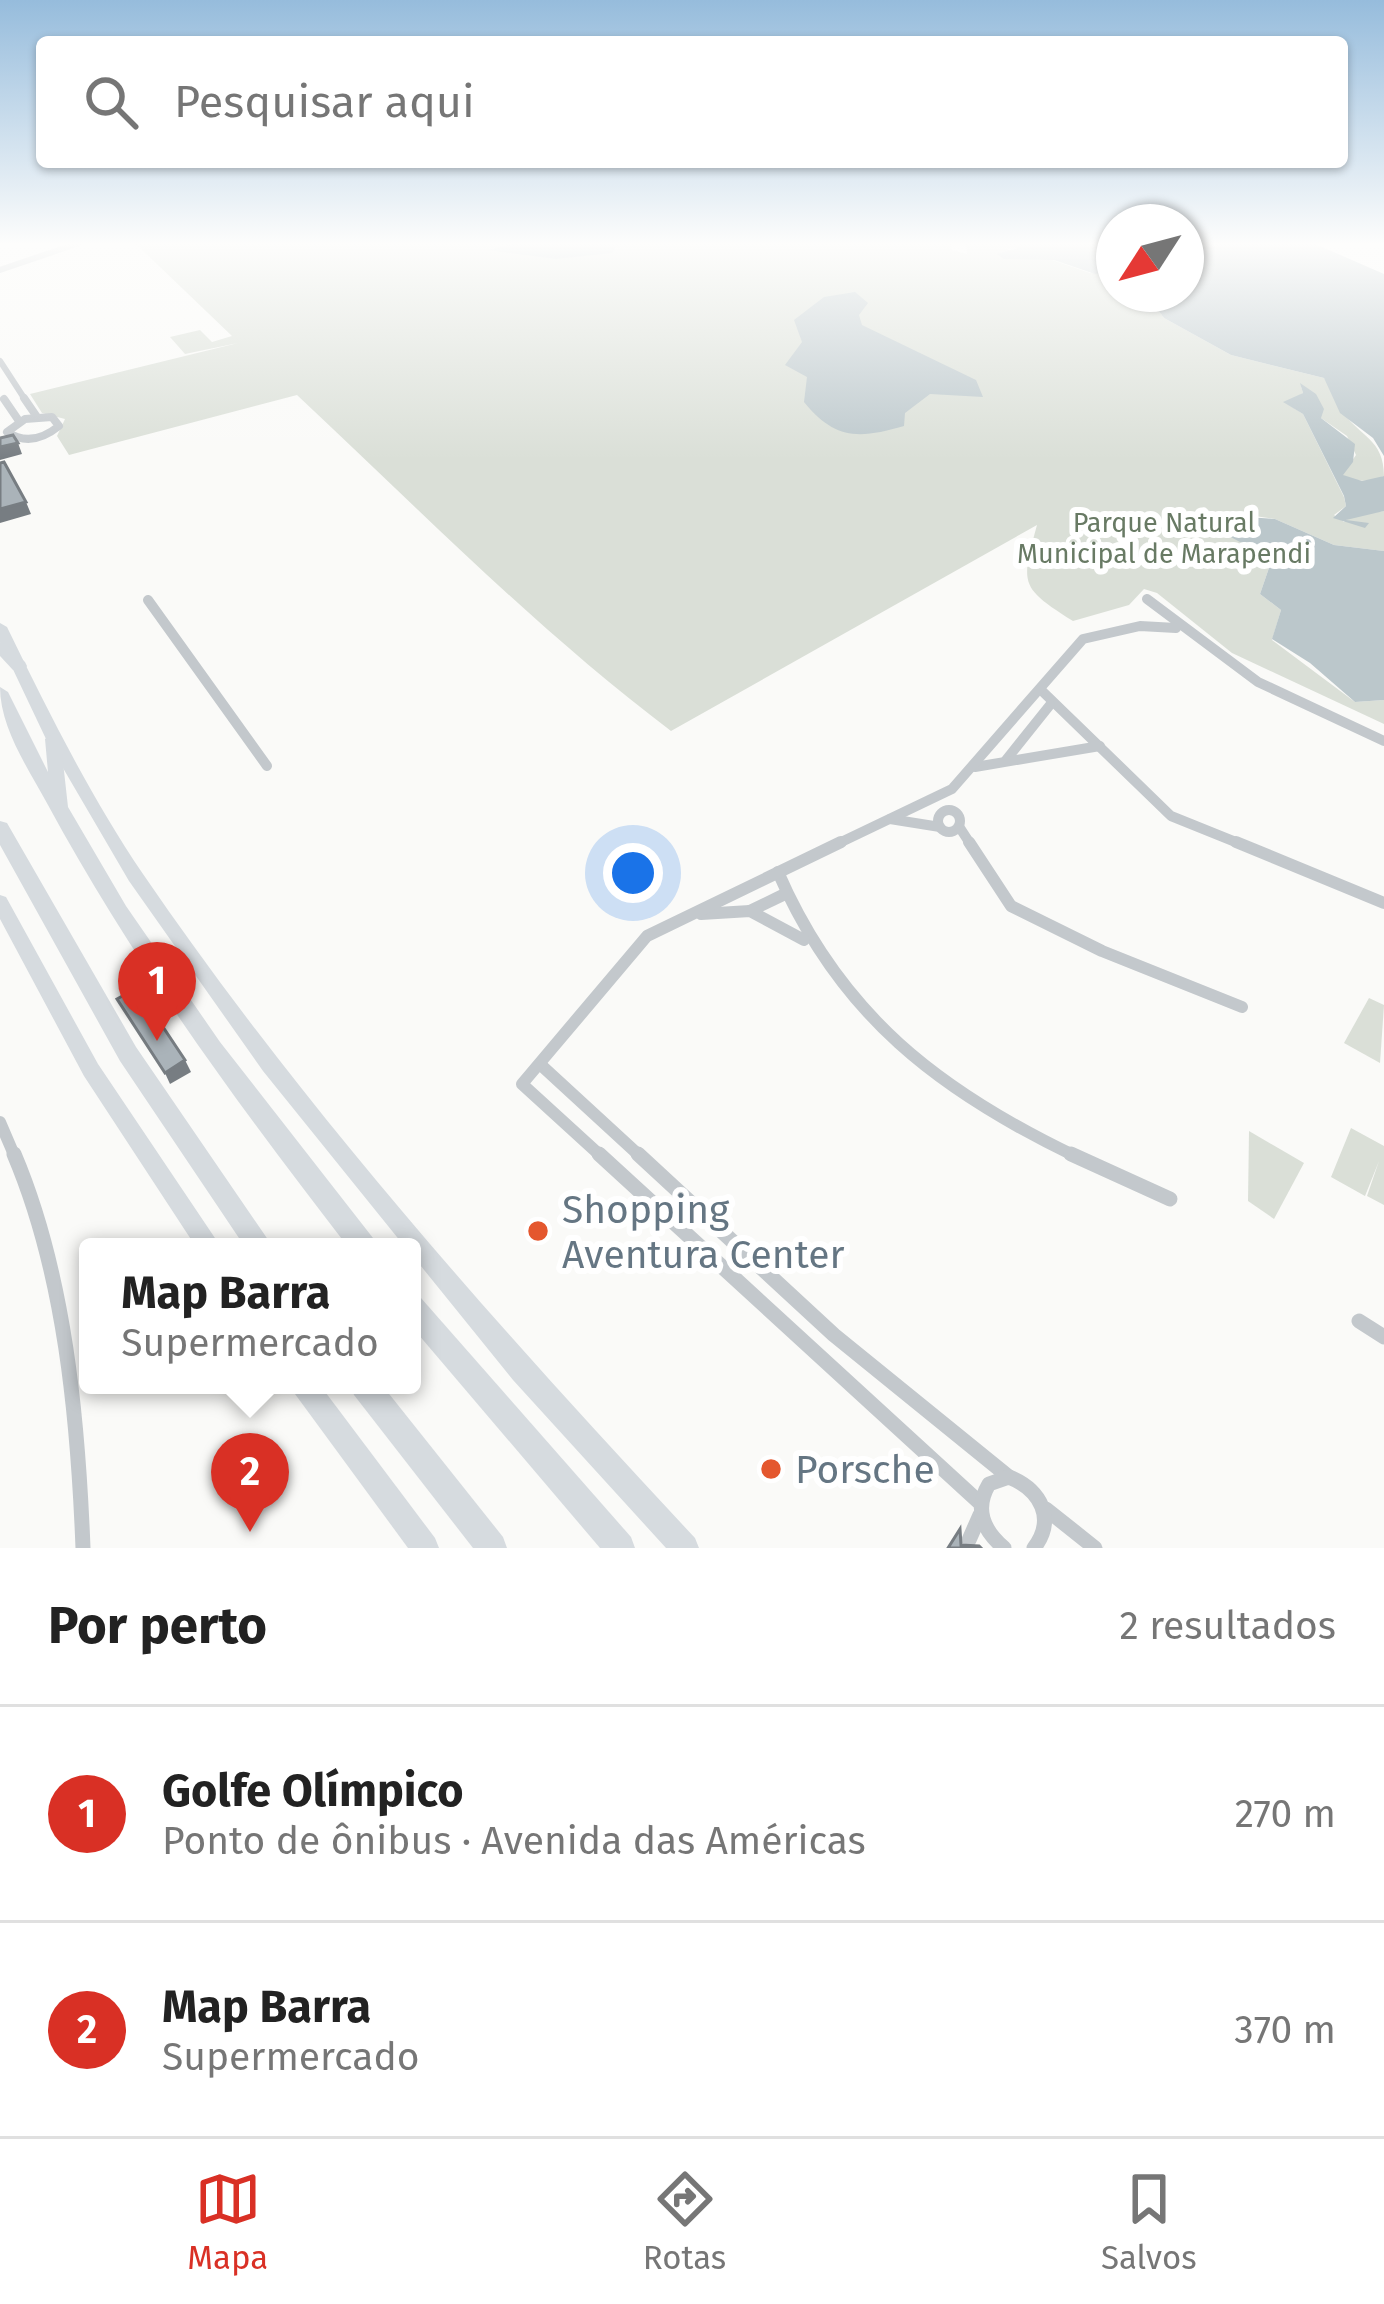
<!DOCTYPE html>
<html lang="pt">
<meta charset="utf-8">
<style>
body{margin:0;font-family:"Fira Sans",sans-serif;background:#f6f6f6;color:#222}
.compass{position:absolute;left:1096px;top:204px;width:108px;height:108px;border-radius:50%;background:#fff;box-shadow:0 3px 9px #0004;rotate:234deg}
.you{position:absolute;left:633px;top:873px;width:42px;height:42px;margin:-30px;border:9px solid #fff;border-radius:50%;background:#1a73e8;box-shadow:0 0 0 18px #1a73e833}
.badge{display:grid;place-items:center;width:78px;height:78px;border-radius:50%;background:#d93025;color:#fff;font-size:39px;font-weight:700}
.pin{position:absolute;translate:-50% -99px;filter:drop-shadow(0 3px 6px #0008)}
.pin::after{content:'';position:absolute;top:63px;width:42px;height:36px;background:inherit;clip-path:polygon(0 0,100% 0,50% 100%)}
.popup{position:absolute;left:79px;top:1238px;width:342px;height:156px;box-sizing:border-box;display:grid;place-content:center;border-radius:12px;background:#fff;filter:drop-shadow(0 3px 9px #0005);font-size:39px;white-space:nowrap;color:#767676}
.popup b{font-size:45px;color:#222}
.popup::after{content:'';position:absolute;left:50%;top:100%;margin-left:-24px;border:24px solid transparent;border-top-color:#fff}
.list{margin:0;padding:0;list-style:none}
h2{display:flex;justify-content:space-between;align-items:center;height:156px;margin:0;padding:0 48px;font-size:51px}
h2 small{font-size:39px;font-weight:400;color:#767676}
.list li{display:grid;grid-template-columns:78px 1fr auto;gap:36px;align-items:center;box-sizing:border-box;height:216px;padding:0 48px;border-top:3px solid #e0e0e0}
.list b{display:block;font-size:45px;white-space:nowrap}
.list p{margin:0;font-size:39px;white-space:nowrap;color:#767676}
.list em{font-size:39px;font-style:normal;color:#767676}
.icon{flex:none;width:66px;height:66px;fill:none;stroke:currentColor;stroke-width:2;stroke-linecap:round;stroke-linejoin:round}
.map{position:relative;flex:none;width:1384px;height:1548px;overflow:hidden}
.search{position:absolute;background:#fff;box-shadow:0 3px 9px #0004;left:36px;right:36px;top:36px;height:132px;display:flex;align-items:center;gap:30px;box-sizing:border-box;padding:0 42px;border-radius:12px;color:#767676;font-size:45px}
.sheet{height:588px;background:#fff}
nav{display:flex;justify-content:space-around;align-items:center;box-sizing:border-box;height:168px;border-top:3px solid #e0e0e0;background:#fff;font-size:33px;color:#767676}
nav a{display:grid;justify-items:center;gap:6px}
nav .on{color:#d93025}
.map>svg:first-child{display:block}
.green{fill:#dadfd7}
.water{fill:#bbc7cb}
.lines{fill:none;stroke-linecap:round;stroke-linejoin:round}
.minor-far4{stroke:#c3c8cc;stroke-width:6}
.minor-far3{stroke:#c3c8cc;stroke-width:8}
.minor-far2{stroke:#c3c8cc;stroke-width:10}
.minor-far1{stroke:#c3c8cc;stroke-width:12}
.minor{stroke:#c3c8cc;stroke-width:15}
.secondary{fill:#d6dbdf;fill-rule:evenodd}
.trunk{fill:#d6dbdf;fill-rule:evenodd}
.shaded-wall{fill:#777d82}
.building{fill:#aab3b9;stroke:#777d82;stroke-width:3}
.poi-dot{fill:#e4572e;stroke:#fff;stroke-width:4.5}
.labels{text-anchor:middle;stroke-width:12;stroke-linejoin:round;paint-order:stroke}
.far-park-label{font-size:27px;fill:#687a64;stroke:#fff}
.near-poi-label{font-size:39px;fill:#657683;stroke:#fff;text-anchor:start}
</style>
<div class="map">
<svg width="1384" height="1548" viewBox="0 0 1384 1548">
<rect width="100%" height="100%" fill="#fafaf8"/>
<g class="green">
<path d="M135,243H951L952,250L967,254L966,243H1018V248L1006,249L1040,260L1034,249L1045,244L1052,260L1090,273L1114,271V294H1146L1164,318L1231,355L1324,378C1334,389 1334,400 1343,412C1360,437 1384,439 1384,476C1369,482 1356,483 1342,475L1356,455L1347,436L1321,418L1301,386L1303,393L1286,403L1303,414L1344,497L1346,506L1334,515L1344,522L1350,516L1384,511V551L1334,545L1275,519L1247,515V545L1270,565L1260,594L1281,610L1272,640L1355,702L1384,700V724L1232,653L1157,593L1144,589L1129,605L1073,621C1019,587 1021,584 1037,525L671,731C536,629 420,510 297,395L69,455L57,436L65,419L42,413L30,394L238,343L185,354L170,337L200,330L212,342L232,336Z"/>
<path d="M1369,998L1384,1005L1380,1063L1344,1043Z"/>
<path d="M1351,1128L1384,1146V1205L1367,1196L1379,1161L1365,1196L1331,1177Z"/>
<path d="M1249,1131L1304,1163L1274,1219L1248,1201Z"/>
</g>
<g class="water">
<path d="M517,243H619L612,253L556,259L488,250Z"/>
<path d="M1018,243H1114V271L1095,274L1054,260L1004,259L997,254L1018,248Z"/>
<path d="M1186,243H1313L1384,274V456L1373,438L1340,413L1324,378L1231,355L1164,318L1146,294H1186Z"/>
<path d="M855,292L868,303L859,315L862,325L976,380L983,397L930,394L905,413L904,426C859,439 835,440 804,402L807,377L785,365L802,342L794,320L824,297Z"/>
<path d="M1300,383L1316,394L1324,409L1321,418L1355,444L1353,462L1343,475L1362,481L1384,476V511L1346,520L1369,523L1365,528L1333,518L1346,506L1344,496L1303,414L1283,402L1303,393Z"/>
<path d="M1233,516L1275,519L1334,545L1384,551V700L1355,702L1310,663L1272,639L1281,610L1260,594L1270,565L1267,557L1220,531L1218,525Z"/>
</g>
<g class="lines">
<g class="minor-far4">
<path d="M0,270L79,243"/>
<path d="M0,361L26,401"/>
</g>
<g class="minor-far3">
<path d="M24,398L37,417"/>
<path d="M4,399L19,421"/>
<path d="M52,417L59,426C43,439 25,444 7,432L25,419Z"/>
</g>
<g class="minor-far2">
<path d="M1147,599L1258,682L1384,741"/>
<path d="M148,600L267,766"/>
<path d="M1040,689L1171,816L1243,845"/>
<path d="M1006,760L1050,705"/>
<path d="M975,767L1100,746"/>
<circle cx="949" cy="821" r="11"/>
<path d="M890,819L940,827"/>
<path d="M960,828L971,845"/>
<path d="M835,845L952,789L1083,639L1140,626L1176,628"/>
</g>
<g class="minor-far1">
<path d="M969,842L1011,906L1102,951L1242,1007"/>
<path d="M1236,842L1384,903"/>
<path d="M778,872C840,1015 939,1091 1077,1157"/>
<path d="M750,911L785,894"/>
<path d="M701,914L750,911L804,940"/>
<path d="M542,1066L641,1157"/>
<path d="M0,1122L15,1157"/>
<path d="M602,1157L522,1084L647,936L841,842"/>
</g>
<g class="minor">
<path d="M14,1154C65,1274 78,1419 83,1548"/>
<path d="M599,1154L980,1503"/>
<path d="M638,1154L834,1335L1009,1477"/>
<path d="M1071,1154L1170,1199"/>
<path d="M1359,1321L1384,1337"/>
<path d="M1046,1509L1095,1548"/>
<path d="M969,1540L980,1515"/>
<path d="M1004,1548C983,1530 974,1509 989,1484L1009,1477C1041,1490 1056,1519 1034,1548"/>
</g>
<g class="secondary">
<path d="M0,623L7,627C48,711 90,796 143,874C305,1111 499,1328 695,1538L699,1548H666L513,1380L412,1255V1247H405L263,1071L129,881L46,739L0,642Z"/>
<path d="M0,895L6,897L98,1064L221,1247H196L84,1076L0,919Z"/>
<path d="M291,1385H320L435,1538L439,1548H408L295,1394Z"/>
</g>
<g class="trunk">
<path d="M0,642L6,644L25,662L27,666L25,670H13L0,656Z"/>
<path d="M0,687L8,692L48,772L45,739L54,733L60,735L68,807L126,906L220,1042L373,1238L377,1247H348C239,1106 133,962 48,805C28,768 0,728 0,687Z"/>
<path d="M0,821L7,823L136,1047L273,1247H245L120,1061L0,845Z"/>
<path d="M412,1294L421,1298L631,1537L635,1548H600L412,1327Z"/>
<path d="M350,1385H382L503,1537L507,1548H473L354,1395Z"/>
</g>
</g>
<g class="shaded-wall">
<path d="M18,443L22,454L0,460V447Z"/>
<path d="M26,502L31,514L0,523V509Z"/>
<path d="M185,1060L191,1072L170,1084L165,1073Z"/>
</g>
<g class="building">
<path d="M13,435L18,443L0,447V438Z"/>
<path d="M4,462L26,502L0,509V463Z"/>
<path d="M137,988L185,1060L165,1073L117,999Z"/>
<path d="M960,1529L961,1545L979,1546L981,1548H948Z"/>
</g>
<linearGradient id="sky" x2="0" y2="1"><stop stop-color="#96bcdc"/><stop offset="0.53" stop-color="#fdfdfc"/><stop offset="1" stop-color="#fdfdfc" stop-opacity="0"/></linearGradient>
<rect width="1384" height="460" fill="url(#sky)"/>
<g class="poi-dot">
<circle cx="538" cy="1231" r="12"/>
<circle cx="771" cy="1469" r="12"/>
</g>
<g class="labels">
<g class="far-park-label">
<text x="1164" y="532">Parque Natural<tspan x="1164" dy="31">Municipal de Marapendi</tspan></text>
</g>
<g class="near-poi-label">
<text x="562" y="1223">Shopping<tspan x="562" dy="45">Aventura Center</tspan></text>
<text x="795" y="1483">Porsche</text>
</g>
</g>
</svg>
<svg class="compass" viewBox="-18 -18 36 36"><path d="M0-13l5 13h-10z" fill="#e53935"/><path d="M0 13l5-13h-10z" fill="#767676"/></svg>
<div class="you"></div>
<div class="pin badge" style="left:157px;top:1041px">1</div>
<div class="pin badge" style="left:250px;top:1532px">2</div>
<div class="popup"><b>Map Barra</b>Supermercado</div>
<div class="search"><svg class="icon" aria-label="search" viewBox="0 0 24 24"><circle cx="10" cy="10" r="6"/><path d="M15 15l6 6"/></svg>Pesquisar aqui</div>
</div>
<section class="sheet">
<h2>Por perto<small>2 resultados</small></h2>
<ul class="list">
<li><span class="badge">1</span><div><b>Golfe Olímpico</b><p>Ponto de ônibus · Avenida das Américas</p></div><em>270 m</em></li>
<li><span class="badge">2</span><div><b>Map Barra</b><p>Supermercado</p></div><em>370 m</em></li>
</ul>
</section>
<nav>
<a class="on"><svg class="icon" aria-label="map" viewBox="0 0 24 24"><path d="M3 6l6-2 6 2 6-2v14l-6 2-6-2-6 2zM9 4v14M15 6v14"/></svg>Mapa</a>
<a><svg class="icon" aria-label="directions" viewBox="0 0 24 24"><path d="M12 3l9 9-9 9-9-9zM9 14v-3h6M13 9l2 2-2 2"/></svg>Rotas</a>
<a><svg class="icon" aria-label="saved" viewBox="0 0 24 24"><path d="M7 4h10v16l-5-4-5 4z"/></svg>Salvos</a>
</nav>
